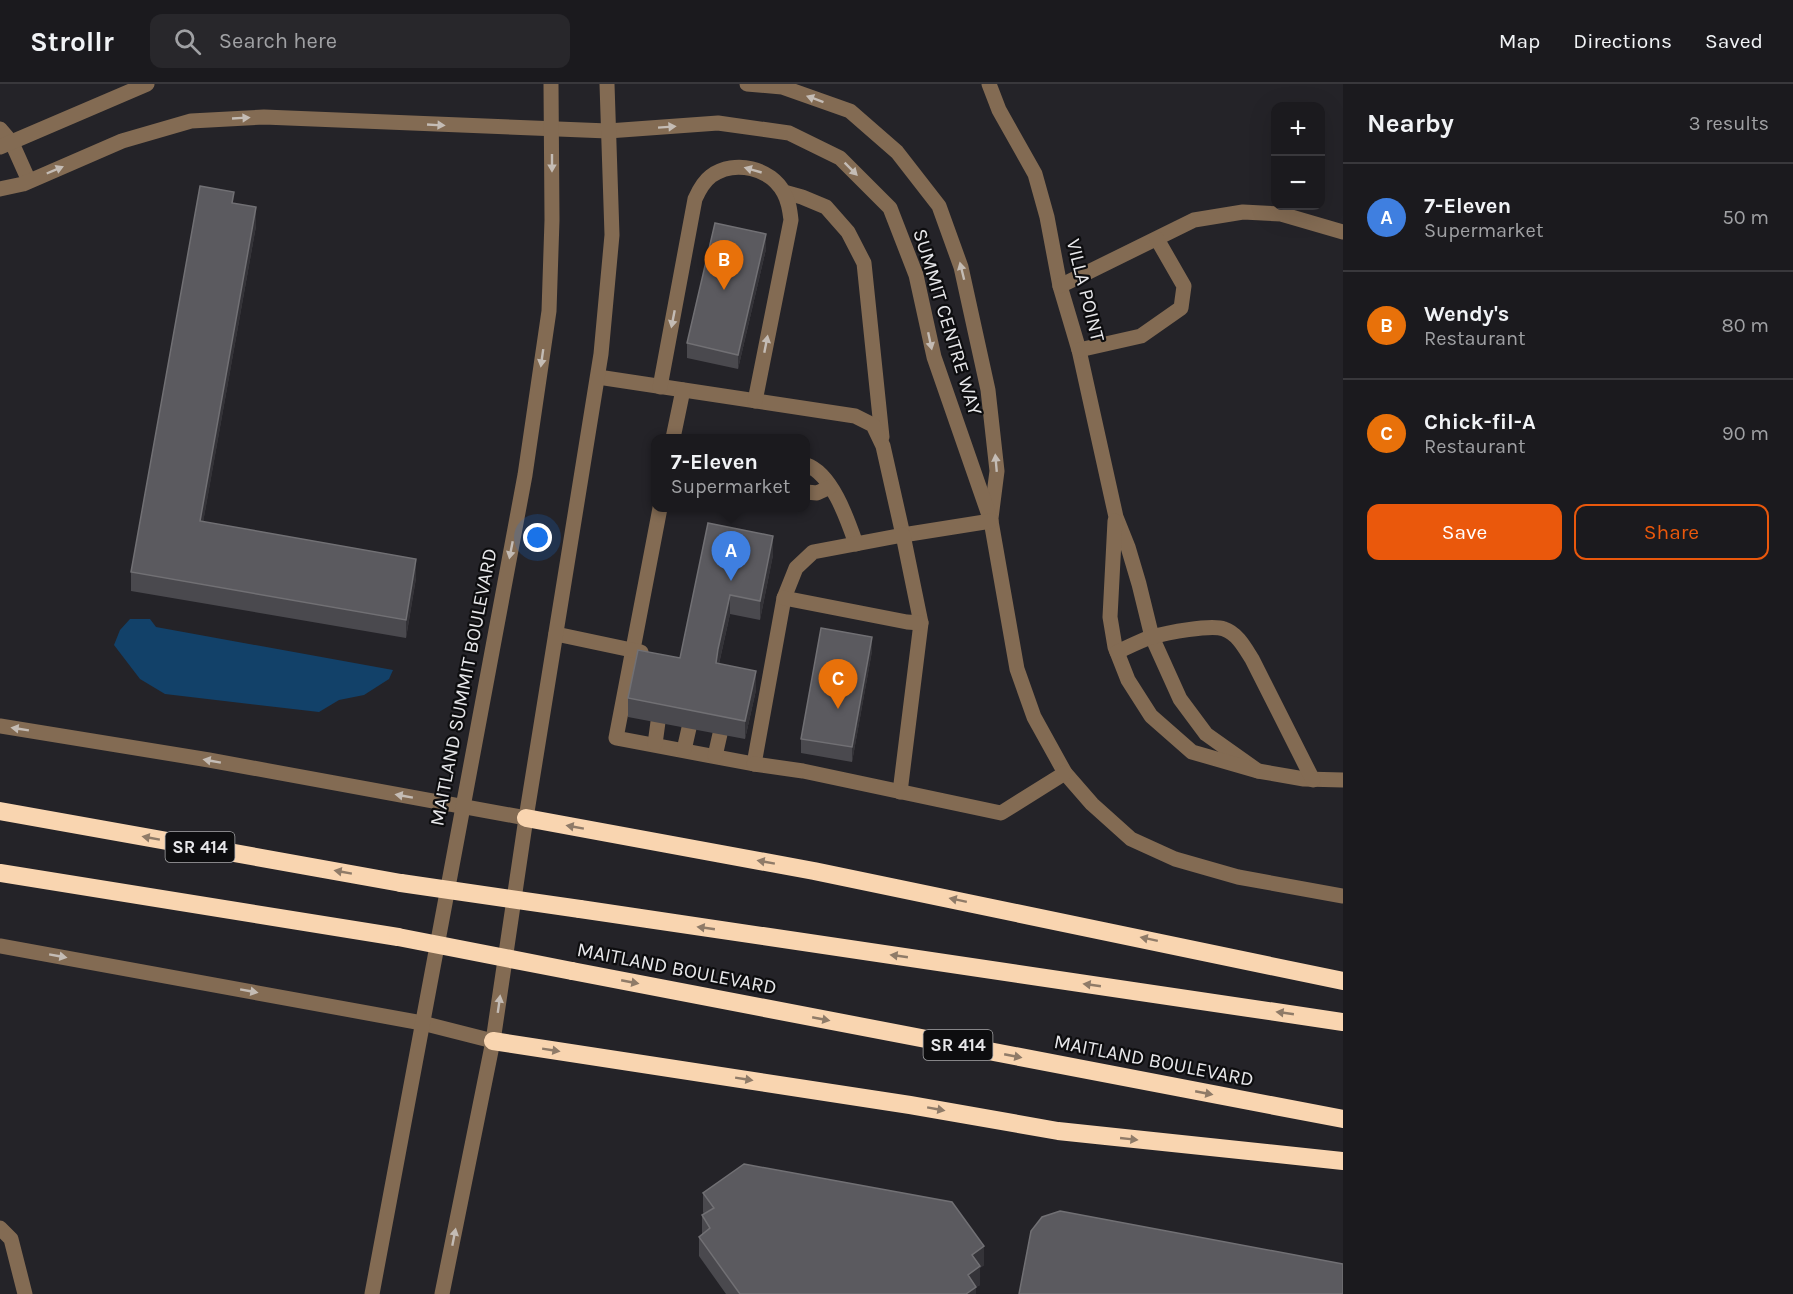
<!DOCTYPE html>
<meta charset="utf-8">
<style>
body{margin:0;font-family:Karla,sans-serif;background:#28272b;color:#f1f3f6}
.controls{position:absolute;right:18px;top:18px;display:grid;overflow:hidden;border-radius:12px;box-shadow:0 6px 24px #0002}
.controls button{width:54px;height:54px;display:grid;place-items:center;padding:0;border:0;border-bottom:2px solid #39383c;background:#1b1a1e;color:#f1f3f6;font:30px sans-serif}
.you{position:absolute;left:538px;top:454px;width:21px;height:21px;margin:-15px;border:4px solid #fff;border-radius:50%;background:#1a73e8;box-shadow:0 0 0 9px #1a73e833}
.badge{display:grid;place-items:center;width:39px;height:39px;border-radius:50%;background:#ea580c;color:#fff;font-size:20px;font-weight:700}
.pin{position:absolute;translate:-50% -50px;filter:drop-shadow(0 2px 3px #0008)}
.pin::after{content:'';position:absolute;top:32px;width:21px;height:18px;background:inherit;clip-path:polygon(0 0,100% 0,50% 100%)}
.popup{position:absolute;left:651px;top:350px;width:159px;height:78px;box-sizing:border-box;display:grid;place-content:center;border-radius:12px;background:#1b1a1e;filter:drop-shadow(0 2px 4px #0005);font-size:20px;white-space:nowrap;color:#a0a1a4}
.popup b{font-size:22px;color:#f1f3f6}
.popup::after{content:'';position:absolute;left:50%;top:100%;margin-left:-12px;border:12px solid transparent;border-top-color:#1b1a1e}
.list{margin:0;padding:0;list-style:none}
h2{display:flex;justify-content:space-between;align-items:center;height:78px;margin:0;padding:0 24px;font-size:26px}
h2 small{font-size:20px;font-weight:400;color:#a0a1a4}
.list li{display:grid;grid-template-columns:39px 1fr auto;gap:18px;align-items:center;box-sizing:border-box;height:108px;padding:0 24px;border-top:2px solid #39383c}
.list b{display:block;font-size:22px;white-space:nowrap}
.list p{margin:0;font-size:20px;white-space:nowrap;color:#a0a1a4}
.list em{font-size:20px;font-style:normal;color:#a0a1a4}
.actions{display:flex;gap:12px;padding:18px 24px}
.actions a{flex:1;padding:14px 0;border:2px solid #ea580c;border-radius:12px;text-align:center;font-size:21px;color:#ea580c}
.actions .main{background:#ea580c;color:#fff}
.icon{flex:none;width:33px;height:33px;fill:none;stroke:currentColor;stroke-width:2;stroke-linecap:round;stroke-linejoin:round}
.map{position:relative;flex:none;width:1343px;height:1210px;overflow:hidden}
header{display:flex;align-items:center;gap:36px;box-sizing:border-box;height:84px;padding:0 30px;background:#1b1a1e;border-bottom:2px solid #39383c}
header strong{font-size:28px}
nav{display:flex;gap:33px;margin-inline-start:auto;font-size:21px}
.search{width:420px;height:54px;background:#28272b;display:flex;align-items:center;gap:15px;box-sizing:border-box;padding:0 21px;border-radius:12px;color:#a0a1a4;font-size:22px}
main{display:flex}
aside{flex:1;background:#1b1a1e}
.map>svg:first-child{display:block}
.water{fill:#124169}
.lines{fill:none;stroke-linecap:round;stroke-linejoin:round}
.minor{stroke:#836b53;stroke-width:15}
.highway{stroke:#f9d5b0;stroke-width:18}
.highway-bridge{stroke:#f9d5b0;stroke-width:18}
.wall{fill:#4a494e}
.shaded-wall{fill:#343338}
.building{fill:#5b5a5f;stroke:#717074;stroke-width:1.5}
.oneway{fill:#c4bcb5}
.oneway2{fill:#8f7b68}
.labels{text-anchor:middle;stroke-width:4.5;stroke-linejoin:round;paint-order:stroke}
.shield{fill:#0d0d0f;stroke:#a6a6a8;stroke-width:1.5}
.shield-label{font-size:18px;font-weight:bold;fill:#e7e7ea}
.street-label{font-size:20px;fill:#e7e7ea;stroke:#0d0d0f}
</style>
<header>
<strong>Strollr</strong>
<div class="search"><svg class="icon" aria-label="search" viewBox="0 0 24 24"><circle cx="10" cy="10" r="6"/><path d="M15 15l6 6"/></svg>Search here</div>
<nav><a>Map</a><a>Directions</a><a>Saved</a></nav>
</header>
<main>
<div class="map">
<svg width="1343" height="1210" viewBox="0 0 1343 1210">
<rect width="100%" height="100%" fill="#242328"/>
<path class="water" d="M130,535H150L156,543L393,586L389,595L364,611L339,616L319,628L165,610L140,595L114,561L120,546Z"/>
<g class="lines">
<g class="minor">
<path d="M747,0L782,3L850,27L897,68L939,122L961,183L988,306L997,387L991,434"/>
<path d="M989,0L999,26L1035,90L1047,133L1060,202L1079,266L1116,433L1128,463L1139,500L1152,553L1180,615L1206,650L1258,687"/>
<path d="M0,45L12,59L29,97"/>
<path d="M0,63L147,0"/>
<path d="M0,105L23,100L122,57L191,37L264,33L608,47L718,39L789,49L840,74L890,124L916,191L934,273L991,437L1017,585L1034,633L1065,689L1092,720L1131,755L1175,775L1238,793L1343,812"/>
<path d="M784,108L802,113L826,123L848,148L864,179L882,353"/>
<path d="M1060,202L1194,136L1243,128L1281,130L1343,148"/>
<path d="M1079,266L1141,252L1181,224L1184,202L1157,155"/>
<path d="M598,293L855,332L873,341L883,362L903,451L991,437"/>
<path d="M660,303L695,115C699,106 703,98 711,92C735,75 771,84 784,109C789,118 790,127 791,136L755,317"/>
<path d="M673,354L683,306"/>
<path d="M806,381C832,389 848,437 856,460"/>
<path d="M806,408L817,409L830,403"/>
<path d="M660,424L616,654L754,680L784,514L796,484L813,468L903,451L921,539L900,708"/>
<path d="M1115,437L1110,533L1115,563L1128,596L1151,632L1192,668L1258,687L1304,695L1343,696"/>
<path d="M784,514L907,538L921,539"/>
<path d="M556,550L641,568"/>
<path d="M1117,568C1128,563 1140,557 1151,553C1166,549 1211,540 1224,545C1237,549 1245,564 1252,575L1313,696"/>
<path d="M0,642L209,676L526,734"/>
<path d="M655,660L658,638"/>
<path d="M684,666L689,644"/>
<path d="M715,672L720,650"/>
<path d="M754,680L803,687L1001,729L1065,689"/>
<path d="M0,862L422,939L493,957"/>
<path d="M0,1144L11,1155L25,1210"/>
<path d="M372,1210L525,391L549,227L552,136L551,0"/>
<path d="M442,1210L493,957L526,734L601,270L612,151L607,0"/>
</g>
<g class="highway">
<path d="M0,727L401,799"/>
<path d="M526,734L814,787L1343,897"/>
<path d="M0,789L398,853"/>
<path d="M580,825L1343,938"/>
<path d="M572,887L1343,1035"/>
<path d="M493,957L910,1021L1058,1047L1343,1077"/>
</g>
<g class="highway-bridge">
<path d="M401,799L580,825"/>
<path d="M398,853L572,887"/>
</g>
</g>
<g class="wall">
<path d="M234,119L256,142L203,438L416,494L406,554L131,507V488Z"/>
<path d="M766,165L738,285L687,274V259Z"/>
<path d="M708,439L773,471L760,536L730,530L719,580L756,606L745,655L628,633V614L680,574Z"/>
<path d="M872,567L852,678L801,669V655Z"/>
<path d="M703,1109L984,1181L980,1184V1201L976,1203V1210H726L699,1172V1153L702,1151V1131L704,1130L703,1128Z"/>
</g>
<g class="shaded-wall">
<path d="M256,123V142L200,456V437Z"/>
<path d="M766,150V165L738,285V271Z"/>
<path d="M773,452V471L760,536V517Z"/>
<path d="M416,475V494L406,554V536Z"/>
<path d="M730,511V530L718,584L716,579L718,565Z"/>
<path d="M872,553V567L852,678V663Z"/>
<path d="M756,587V606L745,655V637Z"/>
<path d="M984,1162V1181L980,1184V1201L976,1203V1210H966L968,1191L972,1171Z"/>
</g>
<g class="building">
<path d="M200,102L234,108L232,119L256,123L200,437L416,475L406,536L131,488Z"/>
<path d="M715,139L766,150L738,271L687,259Z"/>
<path d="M708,439L773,452L760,517L730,511L718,565L716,579L756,587L745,637L628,614L638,566L680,574Z"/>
<path d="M821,544L872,553L852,663L801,655Z"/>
<path d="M744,1080L952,1118L984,1162L972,1171L980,1182L968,1191L976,1203L966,1210H740L699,1153L710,1144L702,1131L714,1124L703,1109Z"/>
<path d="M1060,1127L1343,1180V1210H1019L1031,1147L1042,1133Z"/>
</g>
<defs><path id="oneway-solid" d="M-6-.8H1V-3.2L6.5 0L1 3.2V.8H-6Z" transform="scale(1.5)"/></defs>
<g class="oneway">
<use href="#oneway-solid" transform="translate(815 15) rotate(-160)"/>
<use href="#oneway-solid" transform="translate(241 34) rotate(-3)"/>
<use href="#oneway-solid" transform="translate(436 41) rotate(3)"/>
<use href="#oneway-solid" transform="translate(667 43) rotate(-4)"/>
<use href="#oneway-solid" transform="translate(552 79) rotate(90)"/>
<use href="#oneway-solid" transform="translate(851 85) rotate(45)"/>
<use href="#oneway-solid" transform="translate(55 86) rotate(-23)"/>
<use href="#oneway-solid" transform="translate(753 86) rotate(-164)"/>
<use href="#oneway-solid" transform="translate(962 187) rotate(-104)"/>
<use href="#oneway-solid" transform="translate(673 235) rotate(101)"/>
<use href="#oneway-solid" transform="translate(930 257) rotate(78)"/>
<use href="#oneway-solid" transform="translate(766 260) rotate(-79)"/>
<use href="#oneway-solid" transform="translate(542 274) rotate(98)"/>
<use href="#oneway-solid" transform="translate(996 379) rotate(-95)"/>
<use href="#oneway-solid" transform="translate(511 466) rotate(101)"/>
<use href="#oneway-solid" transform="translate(20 645) rotate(-171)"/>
<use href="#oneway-solid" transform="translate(212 677) rotate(-170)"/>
<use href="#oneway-solid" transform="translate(404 712) rotate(-170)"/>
<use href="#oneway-solid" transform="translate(58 872) rotate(10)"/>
<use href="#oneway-solid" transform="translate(249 907) rotate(10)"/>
<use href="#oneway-solid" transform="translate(499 920) rotate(-82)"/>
<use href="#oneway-solid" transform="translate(454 1153) rotate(-79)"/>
</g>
<g class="oneway2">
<use href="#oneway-solid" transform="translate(575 743) rotate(-170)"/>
<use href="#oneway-solid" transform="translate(151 754) rotate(-170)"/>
<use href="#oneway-solid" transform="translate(766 778) rotate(-170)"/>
<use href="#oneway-solid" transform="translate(343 788) rotate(-170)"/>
<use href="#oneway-solid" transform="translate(958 816) rotate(-168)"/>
<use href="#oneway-solid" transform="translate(706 844) rotate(-172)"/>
<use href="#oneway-solid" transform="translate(1149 855) rotate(-168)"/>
<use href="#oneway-solid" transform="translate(899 872) rotate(-172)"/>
<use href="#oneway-solid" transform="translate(630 898) rotate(11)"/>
<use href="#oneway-solid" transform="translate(1092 901) rotate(-172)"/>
<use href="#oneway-solid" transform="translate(1285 929) rotate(-172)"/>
<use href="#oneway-solid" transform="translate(821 935) rotate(11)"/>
<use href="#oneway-solid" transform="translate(551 966) rotate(9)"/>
<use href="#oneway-solid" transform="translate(1013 972) rotate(11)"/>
<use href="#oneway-solid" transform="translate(744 995) rotate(9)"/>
<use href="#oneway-solid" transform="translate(1204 1009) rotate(11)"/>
<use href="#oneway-solid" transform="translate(936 1025) rotate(10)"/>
<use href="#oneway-solid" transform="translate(1129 1055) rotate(6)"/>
</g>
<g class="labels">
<g class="shield">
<rect x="165.5" y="748" width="69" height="30" rx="4.5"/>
<rect x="923.5" y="946" width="69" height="30" rx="4.5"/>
</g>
<g class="shield-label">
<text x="200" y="769">SR 414</text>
<text x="958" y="967">SR 414</text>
</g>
<g class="street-label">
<text transform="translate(1086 206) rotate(76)" y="7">VILLA POINT</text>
<text transform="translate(948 238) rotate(73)" y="7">SUMMIT CENTRE WAY</text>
<text transform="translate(463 603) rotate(-79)" y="7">MAITLAND SUMMIT BOULEVARD</text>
<text transform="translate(677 884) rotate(11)" y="7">MAITLAND BOULEVARD</text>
<text transform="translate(1154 976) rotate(11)" y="7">MAITLAND BOULEVARD</text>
</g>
</g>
</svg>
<div class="controls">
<button>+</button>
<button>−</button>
</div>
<div class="you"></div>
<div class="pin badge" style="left:731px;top:497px;background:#3f7fe0">A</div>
<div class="popup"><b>7-Eleven</b>Supermarket</div>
<div class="pin badge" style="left:724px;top:206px;background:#e8710a">B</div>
<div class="pin badge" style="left:838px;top:625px;background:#e8710a">C</div>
</div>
<aside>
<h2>Nearby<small>3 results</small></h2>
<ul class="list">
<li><span class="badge" style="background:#3f7fe0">A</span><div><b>7-Eleven</b><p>Supermarket</p></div><em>50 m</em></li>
<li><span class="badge" style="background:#e8710a">B</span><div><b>Wendy's</b><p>Restaurant</p></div><em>80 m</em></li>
<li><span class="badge" style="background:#e8710a">C</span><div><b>Chick-fil-A</b><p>Restaurant</p></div><em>90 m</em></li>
</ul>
<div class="actions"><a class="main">Save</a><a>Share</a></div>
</aside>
</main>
